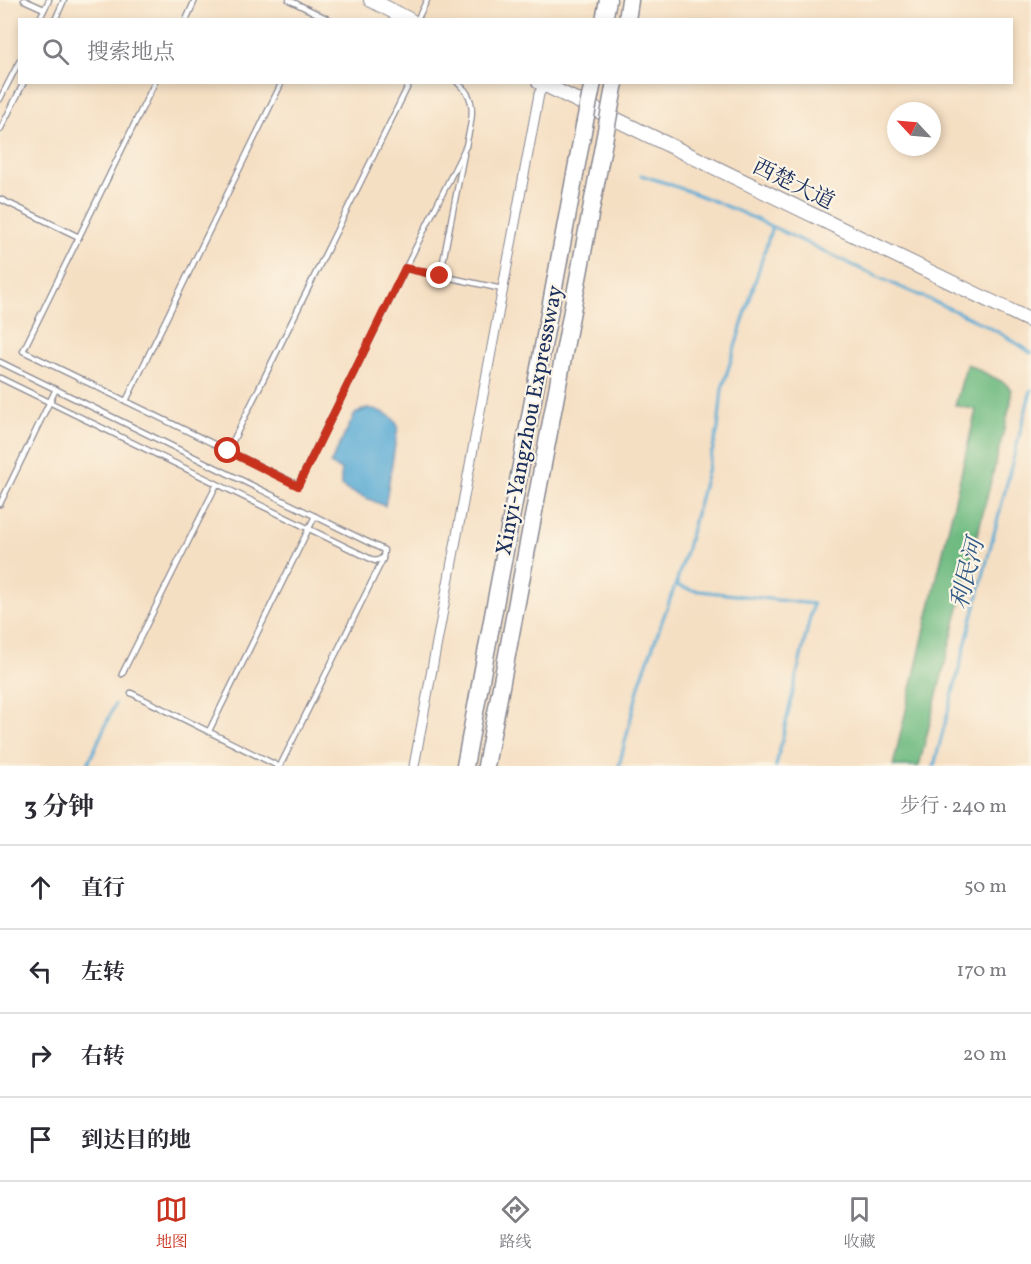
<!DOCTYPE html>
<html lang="zh">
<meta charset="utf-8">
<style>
body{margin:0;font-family:Vollkorn,"Noto Serif SC",serif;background:#f2f2f3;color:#2b2b33}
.compass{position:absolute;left:887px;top:102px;width:54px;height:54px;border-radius:50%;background:#fff;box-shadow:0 3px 9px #0003;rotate:296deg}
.stop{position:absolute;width:18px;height:18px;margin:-14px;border:4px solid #c8321e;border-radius:50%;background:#fff}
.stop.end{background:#c8321e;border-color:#fff;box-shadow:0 2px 6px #0008}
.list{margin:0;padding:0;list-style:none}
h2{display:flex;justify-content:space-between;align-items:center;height:78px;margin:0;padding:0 24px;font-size:26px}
h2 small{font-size:20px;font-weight:400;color:#7c7c81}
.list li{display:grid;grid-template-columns:39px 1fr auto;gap:18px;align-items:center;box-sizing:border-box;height:84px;padding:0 24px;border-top:2px solid #e1e1e2}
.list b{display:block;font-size:22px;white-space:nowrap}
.list em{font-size:20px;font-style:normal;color:#7c7c81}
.icon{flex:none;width:33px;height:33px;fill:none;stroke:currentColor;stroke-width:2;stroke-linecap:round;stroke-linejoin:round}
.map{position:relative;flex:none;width:1031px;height:766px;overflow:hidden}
.search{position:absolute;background:#fff;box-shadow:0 3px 9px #0003;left:18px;right:18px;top:18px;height:66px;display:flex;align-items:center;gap:15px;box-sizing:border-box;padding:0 21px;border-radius:0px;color:#7c7c81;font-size:22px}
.sheet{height:414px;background:#fff}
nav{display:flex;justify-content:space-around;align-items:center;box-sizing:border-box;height:84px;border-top:2px solid #e1e1e2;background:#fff;font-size:16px;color:#7c7c81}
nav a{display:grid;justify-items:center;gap:3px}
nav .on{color:#c8321e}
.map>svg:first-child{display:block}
.forest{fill:#6fbb82;stroke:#457570;stroke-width:1.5}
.water{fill:#59aad4;stroke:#3a6c99;stroke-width:1.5}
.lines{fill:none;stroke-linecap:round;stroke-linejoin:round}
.stream{stroke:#59aad4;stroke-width:3}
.lane-casing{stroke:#888790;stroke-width:7}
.street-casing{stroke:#888790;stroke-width:11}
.primary-casing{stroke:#888790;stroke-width:16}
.highway-casing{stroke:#888790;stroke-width:19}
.lane{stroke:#fff;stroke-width:4.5}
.street{stroke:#fff;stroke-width:9}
.primary{stroke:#fff;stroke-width:14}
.highway{stroke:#fff;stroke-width:16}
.highway-bridge-casing{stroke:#888790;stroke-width:19;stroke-linecap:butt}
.highway-bridge{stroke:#fff;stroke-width:16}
.route{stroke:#c8321e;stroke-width:8}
.labels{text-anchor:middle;stroke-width:4.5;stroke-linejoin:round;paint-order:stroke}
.street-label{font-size:22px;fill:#1b2f5e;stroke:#fcf5e5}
.water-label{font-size:24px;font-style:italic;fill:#315a87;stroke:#fcf5e5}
</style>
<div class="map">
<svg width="1031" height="766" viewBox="0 0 1031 766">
<rect width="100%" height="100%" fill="#fcf5e5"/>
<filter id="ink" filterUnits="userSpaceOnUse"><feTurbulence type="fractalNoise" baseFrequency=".0167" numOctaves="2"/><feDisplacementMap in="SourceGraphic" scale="12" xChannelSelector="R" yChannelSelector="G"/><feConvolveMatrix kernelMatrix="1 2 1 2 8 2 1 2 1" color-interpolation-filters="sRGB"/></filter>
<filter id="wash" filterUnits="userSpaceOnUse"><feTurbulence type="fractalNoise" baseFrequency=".008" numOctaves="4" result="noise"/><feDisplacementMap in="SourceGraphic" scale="24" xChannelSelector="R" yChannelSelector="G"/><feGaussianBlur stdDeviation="1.35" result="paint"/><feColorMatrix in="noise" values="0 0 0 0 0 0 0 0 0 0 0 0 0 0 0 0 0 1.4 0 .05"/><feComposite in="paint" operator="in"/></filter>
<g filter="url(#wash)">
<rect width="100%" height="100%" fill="#f5dfc3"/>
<path class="forest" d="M967,364L1005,383L1011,390V402L919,766H893L976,410L955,405Z"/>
<path class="water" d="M367,408C379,410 394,415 398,427L385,506L345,489L341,485V470L330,464L355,414Z"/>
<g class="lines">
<g class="stream">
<path d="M641,175C724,200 801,241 880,278C928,300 989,322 1031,353"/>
<path d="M678,582V586L691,590L813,604L776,766"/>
<path d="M87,766L115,704"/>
<path d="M619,766L640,682L677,580L687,548L718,429L722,389L772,227"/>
<path d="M934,766L1031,390"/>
</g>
</g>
</g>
<g filter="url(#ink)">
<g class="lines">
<defs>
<g id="lane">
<path d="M24,0L44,9"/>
<path d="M289,0L330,20"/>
<path d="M39,20L49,0"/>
<path d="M55,20L64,0"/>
<path d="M186,20L195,0"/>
<path d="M417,20L427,0"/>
<path d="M155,82L23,351L298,485L466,146"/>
<path d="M457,82C460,86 465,89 467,93C477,108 469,130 466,146"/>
<path d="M0,99L20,60"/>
<path d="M0,130L24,82"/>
<path d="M0,199L79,237"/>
<path d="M405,268L502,289"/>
<path d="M440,277L464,154"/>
<path d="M0,362L384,550L383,558L375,561L0,378"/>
<path d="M126,401L282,82"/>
<path d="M228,451L410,82"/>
<path d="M0,504L56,389"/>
<path d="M122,674L217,484"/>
<path d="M131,693L278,766"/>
<path d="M209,731L315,516"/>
<path d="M280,766L383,559"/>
</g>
<path id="street" d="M414,766L539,94L544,85"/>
<g id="primary">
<path d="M371,0L410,20"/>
<path d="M539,82L1031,321"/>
</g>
<g id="highway">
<path d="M604,20L608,0"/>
<path d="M627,20L630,0"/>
<path d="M465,766L584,126"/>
<path d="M486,766L604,141"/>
</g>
</defs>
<use href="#lane" class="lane-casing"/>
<use href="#street" class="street-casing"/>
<use href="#primary" class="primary-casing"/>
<use href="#highway" class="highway-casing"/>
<use href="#lane" class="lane"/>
<use href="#street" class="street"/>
<use href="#primary" class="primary"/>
<use href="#highway" class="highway"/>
<defs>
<g id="highway-bridge">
<path d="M584,126L593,82"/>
<path d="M604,141L615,82"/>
</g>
</defs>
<use href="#highway-bridge" class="highway-bridge-casing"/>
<use href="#highway-bridge" class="highway-bridge"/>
</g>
</g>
<g class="lines" filter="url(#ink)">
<path class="route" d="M228,451L298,486L405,268L440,276"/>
</g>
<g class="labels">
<g class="street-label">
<text transform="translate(794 183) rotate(26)" y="8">西楚大道</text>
<text transform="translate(528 420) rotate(-79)" y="8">Xinyi-Yangzhou Expressway</text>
</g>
<g class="water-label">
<text transform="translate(967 574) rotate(-76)" y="8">利民河</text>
</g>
</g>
</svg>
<svg class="compass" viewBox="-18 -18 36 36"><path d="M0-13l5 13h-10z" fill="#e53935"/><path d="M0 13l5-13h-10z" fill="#7c7c81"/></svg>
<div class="stop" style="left:228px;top:451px"></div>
<div class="stop end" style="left:440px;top:276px"></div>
<div class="search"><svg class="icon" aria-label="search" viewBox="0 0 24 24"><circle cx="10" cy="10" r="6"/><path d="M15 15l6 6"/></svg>搜索地点</div>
</div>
<section class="sheet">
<h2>3 分钟<small>步行 · 240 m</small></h2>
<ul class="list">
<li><svg class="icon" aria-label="ahead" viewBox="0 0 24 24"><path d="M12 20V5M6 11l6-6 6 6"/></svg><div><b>直行</b></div><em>50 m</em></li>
<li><svg class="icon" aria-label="left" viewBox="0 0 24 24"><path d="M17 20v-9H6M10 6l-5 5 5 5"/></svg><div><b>左转</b></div><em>170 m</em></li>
<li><svg class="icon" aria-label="right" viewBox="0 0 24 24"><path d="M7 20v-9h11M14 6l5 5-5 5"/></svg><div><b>右转</b></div><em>20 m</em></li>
<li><svg class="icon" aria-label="arrive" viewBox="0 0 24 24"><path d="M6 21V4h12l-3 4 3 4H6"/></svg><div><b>到达目的地</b></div></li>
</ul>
</section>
<nav>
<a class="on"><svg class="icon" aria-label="map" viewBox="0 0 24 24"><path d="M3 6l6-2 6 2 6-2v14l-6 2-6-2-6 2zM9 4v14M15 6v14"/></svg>地图</a>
<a><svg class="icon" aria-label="directions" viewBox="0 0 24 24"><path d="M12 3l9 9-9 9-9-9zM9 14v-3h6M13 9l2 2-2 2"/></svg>路线</a>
<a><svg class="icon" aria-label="saved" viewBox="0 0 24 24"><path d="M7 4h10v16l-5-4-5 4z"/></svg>收藏</a>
</nav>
